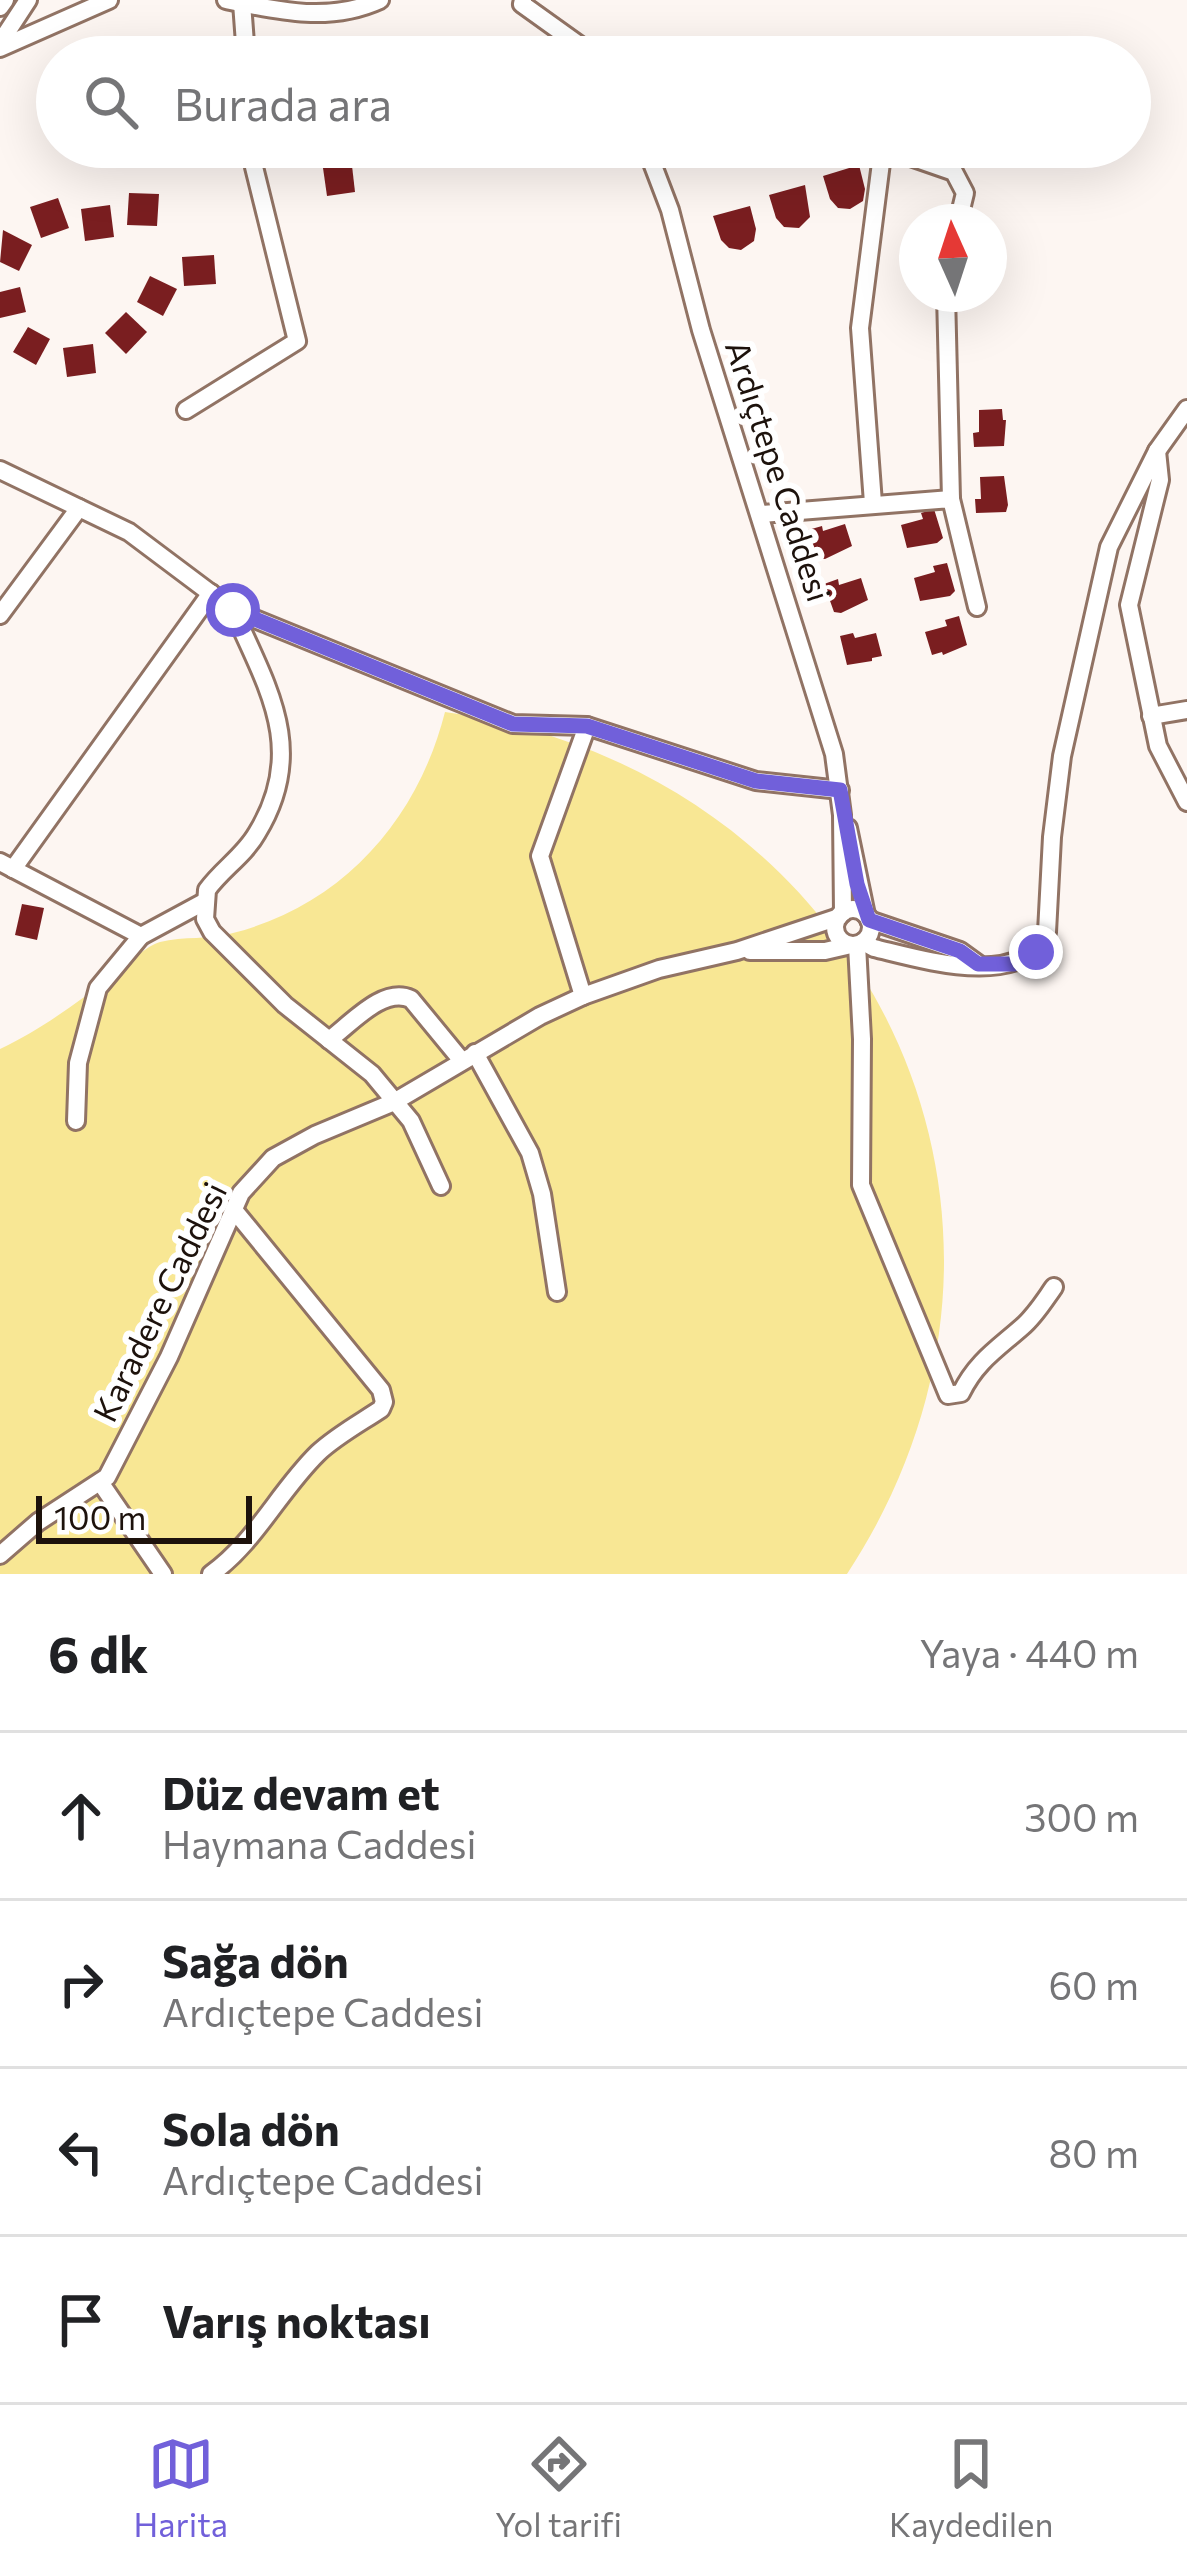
<!DOCTYPE html>
<html lang="tr">
<meta charset="utf-8">
<style>
body{margin:0;font-family:Commissioner,sans-serif;background:#f6f6f6;color:#202124}
.compass{position:absolute;left:899px;top:204px;width:108px;height:108px;border-radius:50%;background:#fff;box-shadow:0 12px 48px #0002;rotate:357deg}
.scale{position:absolute;left:36px;bottom:30px;width:216px;box-sizing:border-box;padding-left:12px;border:6px solid #1d120c;border-top:0;font-size:33px;line-height:42px;white-space:nowrap;color:#1d120c;-webkit-text-stroke:9px #fff;paint-order:stroke}
.stop{position:absolute;width:36px;height:36px;margin:-27px;border:9px solid #7160da;border-radius:50%;background:#fff}
.stop.end{background:#7160da;border-color:#fff;box-shadow:0 3px 12px #0008}
.list{margin:0;padding:0;list-style:none}
h2{display:flex;justify-content:space-between;align-items:center;height:156px;margin:0;padding:0 48px;font-size:51px}
h2 small{font-size:39px;font-weight:400;color:#757577}
.list li{display:grid;grid-template-columns:78px 1fr auto;gap:36px;align-items:center;box-sizing:border-box;height:168px;padding:0 48px;border-top:3px solid #e0e0e0}
.list b{display:block;font-size:45px;white-space:nowrap}
.list p{margin:0;font-size:39px;white-space:nowrap;color:#757577}
.list em{font-size:39px;font-style:normal;color:#757577}
.icon{flex:none;width:66px;height:66px;fill:none;stroke:currentColor;stroke-width:2;stroke-linecap:round;stroke-linejoin:round}
.map{position:relative;flex:none;width:1187px;height:1574px;overflow:hidden}
.search{position:absolute;background:#fff;box-shadow:0 12px 48px #0002;left:36px;right:36px;top:36px;height:132px;display:flex;align-items:center;gap:30px;box-sizing:border-box;padding:0 42px;border-radius:66px;color:#757577;font-size:45px}
.sheet{height:828px;background:#fff}
nav{display:flex;justify-content:space-around;align-items:center;box-sizing:border-box;height:168px;border-top:3px solid #e0e0e0;background:#fff;font-size:33px;color:#757577}
nav a{display:grid;justify-items:center;gap:6px}
nav .on{color:#7160da}
.map>svg:first-child{display:block}
.green{fill:#f8e794}
.building{fill:#7a1e20}
.lines{fill:none;stroke-linecap:round;stroke-linejoin:round}
.minor-casing{stroke:#917364;stroke-width:22}
.minor{stroke:#fff;stroke-width:16}
.route{stroke:#7160da;stroke-width:15}
.labels{text-anchor:middle;stroke-width:12;stroke-linejoin:round;paint-order:stroke}
.street-label{font-size:33px;fill:#1d120c;stroke:#fff}
</style>
<div class="map">
<svg width="1187" height="1574" viewBox="0 0 1187 1574">
<rect width="100%" height="100%" fill="#fdf6f2"/>
<path class="green" d="M445,712C865,770 1083,1215 847,1574H0V1049C44,1028 76,1003 115,974C128,965 145,946 160,942C183,936 210,940 233,933C343,905 418,819 445,712Z"/>
<g class="building">
<path d="M351,157L355,192L327,196L322,161Z"/>
<path d="M859,165L865,189L863,201L850,209L838,208L830,199L823,176Z"/>
<path d="M805,185L810,217L799,228L784,227L776,218L769,195Z"/>
<path d="M129,193L159,194L157,226L127,225Z"/>
<path d="M58,198L69,228L41,238L30,207Z"/>
<path d="M110,205L114,237L85,241L81,209Z"/>
<path d="M750,206L756,229L754,241L741,250L729,248L721,240L713,216Z"/>
<path d="M3,230L32,245L19,271L0,262Z"/>
<path d="M214,255L216,284L184,286L182,257Z"/>
<path d="M150,276L177,289L163,316L137,302Z"/>
<path d="M20,287L26,312L0,318V292Z"/>
<path d="M126,312L147,332L126,354L105,333Z"/>
<path d="M28,327L50,339L36,365L13,352Z"/>
<path d="M93,344L96,373L67,377L63,348Z"/>
<path d="M1002,409L1003,420H1006L1004,446L974,447L973,433L979,432V410Z"/>
<path d="M1004,476L1008,505L1006,512L976,513L975,499H981L980,477Z"/>
<path d="M934,509L943,538L937,543L907,548L901,525L923,519L921,513Z"/>
<path d="M845,524L852,546L825,559L818,558L808,530L822,526L823,531Z"/>
<path d="M947,563L955,591L950,596L920,601L914,578L935,572L933,566Z"/>
<path d="M861,578L868,600L841,613L834,612L824,584L838,579L839,585Z"/>
<path d="M959,616L967,645L943,655L942,652L932,655L925,632L947,626L945,620Z"/>
<path d="M853,633L855,638L876,633L882,656L872,658V661L847,665L840,636Z"/>
<path d="M22,904L44,908L37,940L15,935Z"/>
</g>
<g class="lines">
<defs>
<g id="minor">
<path d="M226,0C278,11 330,23 380,0"/>
<path d="M523,0L522,4L596,57"/>
<path d="M242,3L246,57"/>
<path d="M0,7L5,0"/>
<path d="M0,43L28,0"/>
<path d="M0,48L109,0"/>
<path d="M646,147L670,210L701,330L834,754L842,815L843,913"/>
<path d="M883,153L905,155L954,172L965,193L958,222"/>
<path d="M946,294L951,499"/>
<path d="M186,410L297,341L254,167L253,147"/>
<path d="M1157,451L1160,480L1129,605L1158,746L1187,802"/>
<path d="M0,470L129,532L233,610L513,724L587,726L756,781L840,790"/>
<path d="M873,503L860,328L883,147"/>
<path d="M761,514L951,499L977,607"/>
<path d="M233,610C267,687 308,750 257,833C244,856 222,869 207,890L205,919L212,932L285,1005L372,1074L411,1121L441,1186"/>
<path d="M0,615L79,508"/>
<path d="M1151,716L1187,710"/>
<path d="M848,828L866,915"/>
<path d="M0,862L141,936L204,902"/>
<path d="M13,869L211,593"/>
<circle cx="853" cy="927" r="18"/>
<path d="M869,920L960,951L978,964"/>
<path d="M863,942L874,948C921,959 1023,991 1047,932L1052,837L1062,756L1109,547L1157,451L1187,409"/>
<path d="M857,945L862,1039L861,1185L948,1395L961,1393C976,1362 997,1349 1022,1327C1035,1316 1044,1301 1054,1287"/>
<path d="M750,951H825L851,945"/>
<path d="M583,996L540,856L587,726"/>
<path d="M329,1040C351,1024 383,986 411,999L462,1061"/>
<path d="M475,1053L530,1153L542,1194L557,1292"/>
<path d="M76,1121L78,1063L98,988L141,936"/>
<path d="M100,1482L163,1574"/>
<path d="M0,1555L38,1522L107,1477L169,1357L241,1193L273,1158L315,1135L394,1102L540,1016L583,996L659,969L737,951L839,917"/>
<path d="M211,1574C255,1543 279,1491 318,1453C336,1436 360,1423 381,1409L384,1402L381,1390L234,1210"/>
</g>
</defs>
<use href="#minor" class="minor-casing"/>
<use href="#minor" class="minor"/>
</g>
<g class="lines">
<path class="route" d="M233,610L513,724L587,726L756,781L840,790L857,884L869,920L960,951L978,964H1014L1036,952"/>
</g>
<g class="labels">
<g class="street-label">
<text transform="translate(778 471) rotate(72)" y="12">Ardıçtepe Caddesi</text>
<text transform="translate(160 1302) rotate(-64)" y="12">Karadere Caddesi</text>
</g>
</g>
</svg>
<svg class="compass" viewBox="-18 -18 36 36"><path d="M0-13l5 13h-10z" fill="#e53935"/><path d="M0 13l5-13h-10z" fill="#757577"/></svg>
<div class="scale">100 m</div>
<div class="stop" style="left:233px;top:610px"></div>
<div class="stop end" style="left:1036px;top:952px"></div>
<div class="search"><svg class="icon" aria-label="search" viewBox="0 0 24 24"><circle cx="10" cy="10" r="6"/><path d="M15 15l6 6"/></svg>Burada ara</div>
</div>
<section class="sheet">
<h2>6 dk<small>Yaya · 440 m</small></h2>
<ul class="list">
<li><svg class="icon" aria-label="ahead" viewBox="0 0 24 24"><path d="M12 20V5M6 11l6-6 6 6"/></svg><div><b>Düz devam et</b><p>Haymana Caddesi</p></div><em>300 m</em></li>
<li><svg class="icon" aria-label="right" viewBox="0 0 24 24"><path d="M7 20v-9h11M14 6l5 5-5 5"/></svg><div><b>Sağa dön</b><p>Ardıçtepe Caddesi</p></div><em>60 m</em></li>
<li><svg class="icon" aria-label="left" viewBox="0 0 24 24"><path d="M17 20v-9H6M10 6l-5 5 5 5"/></svg><div><b>Sola dön</b><p>Ardıçtepe Caddesi</p></div><em>80 m</em></li>
<li><svg class="icon" aria-label="arrive" viewBox="0 0 24 24"><path d="M6 21V4h12l-3 4 3 4H6"/></svg><div><b>Varış noktası</b></div></li>
</ul>
</section>
<nav>
<a class="on"><svg class="icon" aria-label="map" viewBox="0 0 24 24"><path d="M3 6l6-2 6 2 6-2v14l-6 2-6-2-6 2zM9 4v14M15 6v14"/></svg>Harita</a>
<a><svg class="icon" aria-label="directions" viewBox="0 0 24 24"><path d="M12 3l9 9-9 9-9-9zM9 14v-3h6M13 9l2 2-2 2"/></svg>Yol tarifi</a>
<a><svg class="icon" aria-label="saved" viewBox="0 0 24 24"><path d="M7 4h10v16l-5-4-5 4z"/></svg>Kaydedilen</a>
</nav>
